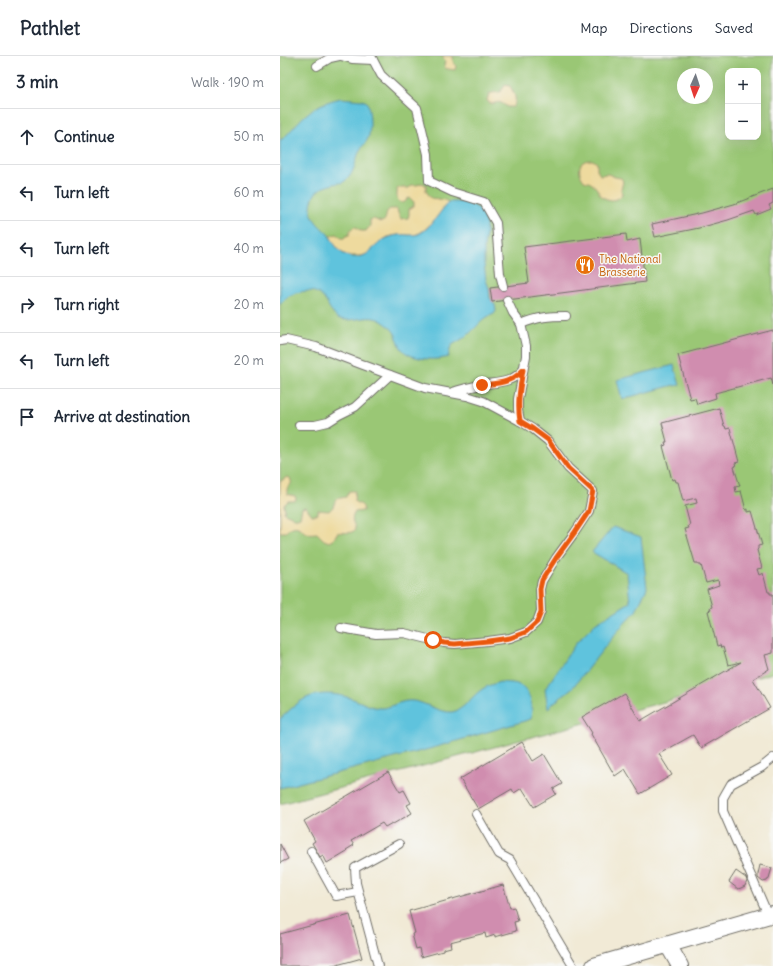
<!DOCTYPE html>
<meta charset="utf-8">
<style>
body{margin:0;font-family:Delius,sans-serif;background:#f6f6f7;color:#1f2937}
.controls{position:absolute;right:12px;top:12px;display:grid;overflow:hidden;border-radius:8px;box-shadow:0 4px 16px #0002}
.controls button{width:36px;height:36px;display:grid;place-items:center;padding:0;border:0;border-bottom:1px solid #e0e1e3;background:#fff;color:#1f2937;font:20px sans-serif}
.compass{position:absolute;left:397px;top:12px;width:36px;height:36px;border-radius:50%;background:#fff;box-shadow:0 4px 16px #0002;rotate:183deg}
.stop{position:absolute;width:12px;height:12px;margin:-9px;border:3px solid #ea580c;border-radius:50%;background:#fff}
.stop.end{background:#ea580c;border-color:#fff;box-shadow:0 1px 4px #0008}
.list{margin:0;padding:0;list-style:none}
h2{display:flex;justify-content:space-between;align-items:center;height:52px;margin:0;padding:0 16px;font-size:17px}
h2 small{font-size:13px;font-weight:400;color:#747a83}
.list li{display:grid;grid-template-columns:26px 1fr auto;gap:12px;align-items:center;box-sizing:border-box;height:56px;padding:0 16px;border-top:1px solid #e0e1e3}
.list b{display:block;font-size:15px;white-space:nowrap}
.list em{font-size:13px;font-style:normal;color:#747a83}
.icon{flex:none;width:22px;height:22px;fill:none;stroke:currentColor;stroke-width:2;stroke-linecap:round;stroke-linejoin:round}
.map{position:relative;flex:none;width:493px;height:910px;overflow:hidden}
header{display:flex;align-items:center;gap:24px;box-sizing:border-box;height:56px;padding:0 20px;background:#fff;border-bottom:1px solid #e0e1e3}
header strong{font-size:19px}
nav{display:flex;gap:22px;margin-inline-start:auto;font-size:14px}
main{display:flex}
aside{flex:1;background:#fff}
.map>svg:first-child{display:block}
.green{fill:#9ac775;stroke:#627950;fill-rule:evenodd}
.sand{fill:#eeda9e;stroke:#8c8264}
.water{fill:#5fc3dd;stroke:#457784}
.building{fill:#d08daf}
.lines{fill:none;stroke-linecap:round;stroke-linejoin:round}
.lane-casing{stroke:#706e67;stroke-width:10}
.street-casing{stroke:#706e67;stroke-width:18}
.lane{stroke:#fff;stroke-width:8}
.street{stroke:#fff;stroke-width:16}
.route{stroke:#ea580c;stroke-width:5}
.labels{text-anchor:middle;stroke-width:3;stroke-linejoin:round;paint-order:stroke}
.food-label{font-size:11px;fill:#c56008;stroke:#f6f6f2;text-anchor:start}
</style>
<header>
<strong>Pathlet</strong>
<nav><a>Map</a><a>Directions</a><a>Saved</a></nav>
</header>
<main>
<aside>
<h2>3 min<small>Walk · 190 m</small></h2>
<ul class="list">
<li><svg class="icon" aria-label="ahead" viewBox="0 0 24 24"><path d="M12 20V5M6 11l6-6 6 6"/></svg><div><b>Continue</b></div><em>50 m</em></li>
<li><svg class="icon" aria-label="left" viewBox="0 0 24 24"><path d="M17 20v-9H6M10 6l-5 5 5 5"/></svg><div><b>Turn left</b></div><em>60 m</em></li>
<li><svg class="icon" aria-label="left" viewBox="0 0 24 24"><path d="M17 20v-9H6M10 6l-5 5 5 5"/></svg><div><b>Turn left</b></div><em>40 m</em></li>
<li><svg class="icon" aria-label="right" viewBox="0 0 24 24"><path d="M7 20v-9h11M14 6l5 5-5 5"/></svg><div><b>Turn right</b></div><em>20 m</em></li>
<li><svg class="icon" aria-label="left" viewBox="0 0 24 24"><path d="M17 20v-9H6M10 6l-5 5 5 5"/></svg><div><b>Turn left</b></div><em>20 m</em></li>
<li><svg class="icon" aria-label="arrive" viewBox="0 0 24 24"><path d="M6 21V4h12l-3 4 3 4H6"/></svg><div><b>Arrive at destination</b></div></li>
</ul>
</aside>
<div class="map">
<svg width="493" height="910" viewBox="0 0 493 910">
<rect width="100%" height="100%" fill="#f6f6f2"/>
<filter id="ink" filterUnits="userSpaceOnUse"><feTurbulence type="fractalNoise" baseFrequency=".025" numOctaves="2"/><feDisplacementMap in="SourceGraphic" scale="8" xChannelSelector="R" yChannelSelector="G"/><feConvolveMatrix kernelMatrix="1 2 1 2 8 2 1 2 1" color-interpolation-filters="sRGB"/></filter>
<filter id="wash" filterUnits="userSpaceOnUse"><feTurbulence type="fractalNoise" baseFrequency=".012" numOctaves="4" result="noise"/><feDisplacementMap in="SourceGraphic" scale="16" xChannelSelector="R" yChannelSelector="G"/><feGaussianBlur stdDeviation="0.9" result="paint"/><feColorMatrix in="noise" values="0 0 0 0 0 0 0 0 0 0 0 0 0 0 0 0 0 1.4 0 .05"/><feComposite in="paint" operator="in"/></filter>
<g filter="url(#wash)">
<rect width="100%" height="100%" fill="#f1ead6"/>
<path class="green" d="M0,0H493V617L0,748ZM448,15H478V81H448ZM403,18H427V42H403Z"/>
<g class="sand">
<path d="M162,0H173V5L176,10L175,14L168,13L165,12L164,9L165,5Z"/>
<path d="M225,29L230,30C234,37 238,44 233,51H227C216,42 219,49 209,47L207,44L209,38C219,34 218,41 225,29Z"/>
<path d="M313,104L317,107V114L320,119C322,119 324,118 326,118C330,118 332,120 335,121C336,121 340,122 341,122C345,126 341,130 341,134C341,135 342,136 342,137C341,144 332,145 327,143C318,141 319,132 312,128C310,126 307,126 304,125C300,120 297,111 303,106C306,104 310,104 313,104Z"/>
<path d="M142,127L146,129V135L151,142C154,143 156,142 158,143C162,143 165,144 168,146C161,156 146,178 133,179C131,180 129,179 127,179C121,179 114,179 108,181C99,186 97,191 89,197C86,199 82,200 77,200C61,201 57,193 50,180L57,178C60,180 60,183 64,182L66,180L69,179C70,175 71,171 76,171L81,175H86L90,170V164L94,163C110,172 103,156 110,153C111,153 116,153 117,153L118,157L121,163L128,162L129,159V153L134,150V146L130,142L127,143L126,145L123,147C114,145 118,139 117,133L118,132H129L132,129H137Z"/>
<path d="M7,421L10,422C13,429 10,428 7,433V438L15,440L16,443L15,445H8L4,449L5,453L4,457C6,458 8,458 9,459C15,461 13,464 20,461L22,452L26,451L32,459L38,458V454L49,455L53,451L56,443L66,441L69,435H75L74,445C78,449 85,447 83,455L75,456C69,465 75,466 75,474C70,479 63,475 57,477L54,483L49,486L44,484L37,477C34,477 30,478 27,477C22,476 25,475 21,473C16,468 10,471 6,476H0V427L1,425Z"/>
</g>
<g class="water">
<path d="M61,42L82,44L87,46C90,54 91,70 89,79C88,85 83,89 80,94C75,104 75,117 66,124C63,127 61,127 58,127C46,130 35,132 32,145C28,159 36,167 46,176C54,184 56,196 68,200C88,206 92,189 107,182C114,179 121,178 128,179C129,179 133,179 134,179C138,179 142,176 145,174C154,166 161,155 168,146H186L193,149L199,153L203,160L206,168V178L204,190V208L206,224L209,232L210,242L215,249L216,255L214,258L207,261L202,265L187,280L172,289L170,293L168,301C156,305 130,304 122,293C119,290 119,285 117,282C114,273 106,267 98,263C84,258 68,269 56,261C53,258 51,254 49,251C42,237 35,233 20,236C11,238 5,241 0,249V84L4,82C24,60 31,49 61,42Z"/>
<path d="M394,309L400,329L395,330L394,329L342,343L337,324Z"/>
<path d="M333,471L361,481L367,532L356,555L340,572L293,631L268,652L265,633L296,587L315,568L350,546L347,517L312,496Z"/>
<path d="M220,626C226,627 234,626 239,629C242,630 244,633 246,635C253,645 252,652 251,663L238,667L149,693L0,732V663C7,657 13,650 21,645C36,635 57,637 73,643C82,646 89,651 99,652C111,653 120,643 134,645C147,647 159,657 172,656C184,654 191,641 201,634C206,630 213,628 220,626Z"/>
</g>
<g id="blocks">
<g class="building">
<path d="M493,133V147L489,149L491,153L476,159L474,155L448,164L419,172L375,181L372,168L422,157L454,148Z"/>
<path d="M346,178L347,186L360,183L365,226L212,246L210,232L249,227L244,191Z"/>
<path d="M493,274V329L491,322L435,337L436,342L417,348L415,342L410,343L398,299Z"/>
<path d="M439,352L444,370H445L446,373L450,372L459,406L455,407L456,410L454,411L460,430L455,431L456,436L461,435L466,454L468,453V456L472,455L482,489L478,490V493L477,494L482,512L477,513L479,519L483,517L488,536H490V538H493V597L485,599L489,613L473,623L490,652L421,692L413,679L379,698L392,719L360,738L345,713L335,720L311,678L312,677L302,661L344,637L360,665L461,606L448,609L443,591L441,592L440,589L437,590L428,555L431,554L430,552L432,551L427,533L439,529L438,524L426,527L421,509H419L418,507H415L405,473L409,472L408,470L410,469L405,450L417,447L416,442L403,445L398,426H396L395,423L392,424L383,390L386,389L385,386H387L382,367Z"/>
<path d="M242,686L253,705L264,698L282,728L273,733L276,738L254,751L242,732L234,737L232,733L198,753L180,723Z"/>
<path d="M108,716L120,736L124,734L131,747L127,749L132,757L113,768L112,767L105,771L102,767L71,785L74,789L66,794L67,795L47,807L43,799L40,801L32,787L35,785L24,765Z"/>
<path d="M0,788L8,803L0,807Z"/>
<path d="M480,809L492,812L489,822L487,825L483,826L478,822V818Z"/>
<path d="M456,815L466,822L467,825L465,830L461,832L458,833L449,826Z"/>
<path d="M223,829L230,852L234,851L238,865L234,866L236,875L215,881V879L206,882L205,877L170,886L171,891L163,893V895L141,901L139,892L136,893L132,878L135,877L129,855Z"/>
<path d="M70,859L82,902L53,910H0V878Z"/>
</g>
</g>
</g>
<g filter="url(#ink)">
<use href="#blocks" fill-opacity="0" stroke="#706e67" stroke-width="1"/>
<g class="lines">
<defs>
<g id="lane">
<path d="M61,0L72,3L93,4"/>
<path d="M91,0L101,19L137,52L148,98L149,125L172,136L204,146L216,167L220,218L223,230"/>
<path d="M37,10L50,2L59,0"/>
<path d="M227,244L233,257L241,268C258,261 269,260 286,260"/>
<path d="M0,285L6,284L36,291L78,307L145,332L187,340L203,345L240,365L253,373L268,385L288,412L313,435L309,455L295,476L276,502L262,525L260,533L261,555L257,566L246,576L230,582L208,585L175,588L164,587L124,577L96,578L61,572"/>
<path d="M173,336C182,333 191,331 200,329C218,326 230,328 243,314"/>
<path d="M240,365L238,354V343L246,300V290L241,268"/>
<path d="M19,369H35L48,366L59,359L75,351L110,319"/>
<path d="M196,758L219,798L230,804L293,910"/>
<path d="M31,795L56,840L78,836"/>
<path d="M488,859L443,755V742L451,728L482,711L493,702"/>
<path d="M98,910L76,827L75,812L119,788"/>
</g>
<g id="street">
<path d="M388,889L400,910"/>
<path d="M314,910L493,858"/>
</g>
</defs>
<use href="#lane" class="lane-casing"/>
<use href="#street" class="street-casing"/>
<use href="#lane" class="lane"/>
<use href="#street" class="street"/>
</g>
</g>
<g class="lines" filter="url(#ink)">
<path class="route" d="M153,584L164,587L175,588L208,585L230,582L246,576L257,566L261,556L260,533L262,524L276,502L295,476L309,455L313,435L288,412L268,384L253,373L240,365C237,347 240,331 243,314C231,327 219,327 202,329"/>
</g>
<defs>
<symbol id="restaurant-disc" viewBox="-11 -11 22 22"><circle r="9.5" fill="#e8710a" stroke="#f6f6f2"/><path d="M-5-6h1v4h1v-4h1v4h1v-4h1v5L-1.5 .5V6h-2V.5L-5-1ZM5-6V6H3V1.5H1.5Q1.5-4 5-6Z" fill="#fff"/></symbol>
</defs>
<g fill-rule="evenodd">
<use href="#restaurant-disc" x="294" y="198" width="22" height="22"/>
</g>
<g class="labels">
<g class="food-label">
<text x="319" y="207">The National<tspan x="319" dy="13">Brasserie</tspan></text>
</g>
</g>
</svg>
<div class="controls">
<button>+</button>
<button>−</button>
</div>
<svg class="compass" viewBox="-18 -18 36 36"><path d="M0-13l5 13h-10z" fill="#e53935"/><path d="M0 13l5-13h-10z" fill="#747a83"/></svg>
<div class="stop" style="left:153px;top:584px"></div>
<div class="stop end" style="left:202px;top:329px"></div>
</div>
</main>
